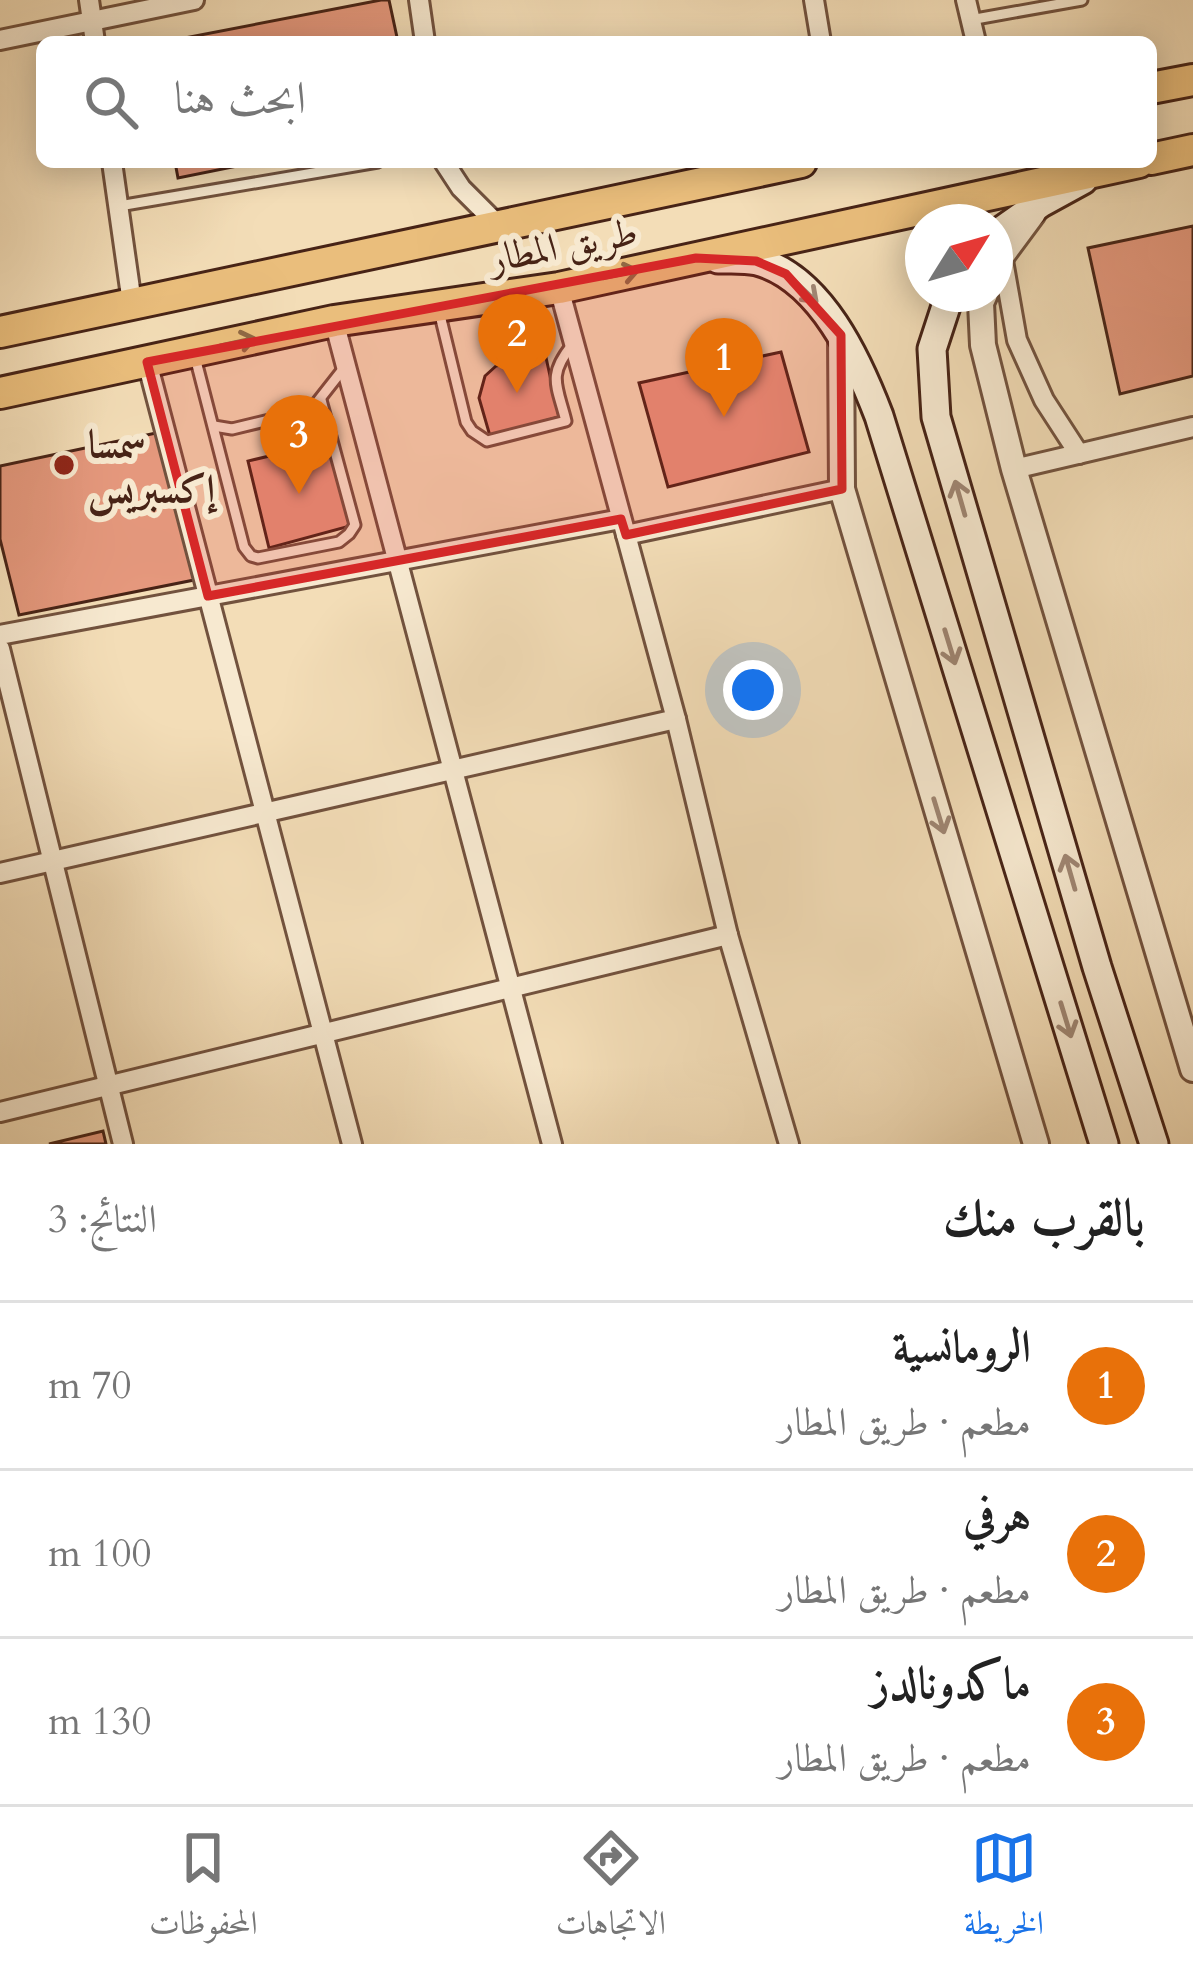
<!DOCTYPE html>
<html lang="ar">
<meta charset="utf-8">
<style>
body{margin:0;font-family:Cardo,Amiri,serif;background:#f6f6f6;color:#222;direction:rtl}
.compass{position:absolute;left:905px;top:204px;width:108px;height:108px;border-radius:50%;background:#fff;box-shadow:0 6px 30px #0003;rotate:53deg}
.you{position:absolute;left:753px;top:690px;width:42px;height:42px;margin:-30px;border:9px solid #fff;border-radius:50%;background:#1a73e8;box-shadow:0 0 0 18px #1a73e833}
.badge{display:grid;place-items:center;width:78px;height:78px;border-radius:50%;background:#1a73e8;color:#fff;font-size:39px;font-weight:700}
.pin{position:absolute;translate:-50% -99px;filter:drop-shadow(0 3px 6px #0008)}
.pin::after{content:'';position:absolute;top:63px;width:42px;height:36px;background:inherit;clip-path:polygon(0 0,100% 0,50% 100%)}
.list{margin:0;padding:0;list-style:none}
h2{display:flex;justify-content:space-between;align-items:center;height:156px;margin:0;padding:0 48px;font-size:51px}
h2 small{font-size:39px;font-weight:400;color:#767676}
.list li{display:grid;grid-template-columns:78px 1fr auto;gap:36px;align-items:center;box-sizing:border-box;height:168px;padding:0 48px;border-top:3px solid #e0e0e0}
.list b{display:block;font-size:45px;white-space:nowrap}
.list p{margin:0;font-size:39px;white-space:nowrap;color:#767676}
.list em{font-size:39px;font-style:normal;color:#767676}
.icon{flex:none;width:66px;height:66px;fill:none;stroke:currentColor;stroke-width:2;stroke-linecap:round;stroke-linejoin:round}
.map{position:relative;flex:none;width:1193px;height:1144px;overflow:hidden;direction:ltr}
.search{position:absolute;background:#fff;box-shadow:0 6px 30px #0003;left:36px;right:36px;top:36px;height:132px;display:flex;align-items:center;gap:30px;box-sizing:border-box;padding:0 42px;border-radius:18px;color:#767676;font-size:45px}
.sheet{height:660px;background:#fff}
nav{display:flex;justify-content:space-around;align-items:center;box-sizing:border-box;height:168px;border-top:3px solid #e0e0e0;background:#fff;font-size:33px;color:#767676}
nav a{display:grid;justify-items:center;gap:6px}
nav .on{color:#1a73e8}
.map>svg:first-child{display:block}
.building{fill:#e5987d;stroke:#472316;stroke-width:3}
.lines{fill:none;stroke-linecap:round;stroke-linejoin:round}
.service-casing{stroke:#72523e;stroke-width:15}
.minor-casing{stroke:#72523e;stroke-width:24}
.tertiary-casing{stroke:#72523e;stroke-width:30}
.secondary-casing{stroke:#472316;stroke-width:33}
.primary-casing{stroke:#472316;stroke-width:36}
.service{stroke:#f7e9d0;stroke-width:9}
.minor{stroke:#f7e9d0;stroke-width:18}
.tertiary{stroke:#f7e9d0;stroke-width:24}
.secondary{stroke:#f7e9d0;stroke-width:27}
.primary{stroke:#eabe7c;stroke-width:30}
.oneway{stroke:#906944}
.oneway2{stroke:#9f8673}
.marked{fill:#d62828;fill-opacity:0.2;stroke:#d62828;stroke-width:9;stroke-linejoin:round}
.poi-dot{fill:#8f2418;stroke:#f7e9d0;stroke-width:4.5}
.labels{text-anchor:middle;stroke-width:12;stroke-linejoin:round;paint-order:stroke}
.street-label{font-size:39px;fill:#472316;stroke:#f7e9d0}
.poi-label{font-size:39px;font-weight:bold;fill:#472316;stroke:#f7e9d0;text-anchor:start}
</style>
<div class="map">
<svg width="1193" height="1144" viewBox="0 0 1193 1144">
<rect width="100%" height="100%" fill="#f3ddb7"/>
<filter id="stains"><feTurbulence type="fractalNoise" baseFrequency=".00167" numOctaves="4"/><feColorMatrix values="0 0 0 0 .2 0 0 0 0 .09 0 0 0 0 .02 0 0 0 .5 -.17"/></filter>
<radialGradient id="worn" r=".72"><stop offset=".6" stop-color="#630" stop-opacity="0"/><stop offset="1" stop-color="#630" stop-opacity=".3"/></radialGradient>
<g class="building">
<path d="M381,0H389L398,42H164Z"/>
<path d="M175,162H257L178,178Z"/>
<path d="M1193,226V376L1120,394L1088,248Z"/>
<path d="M781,352L809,452L668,487L639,383Z"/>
<path d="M545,353L559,417L490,436L479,398L485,376L496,366Z"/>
<path d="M156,433L194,580L19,615L0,539V466Z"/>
<path d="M329,442L350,526L269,548L248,461Z"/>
<path d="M103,1131L106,1144H49Z"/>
</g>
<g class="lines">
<defs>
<g id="service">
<path d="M970,20L1082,0"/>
<path d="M119,206L378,162"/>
<path d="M439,311L466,422L472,431L487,441L566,421C557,385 547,376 572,345"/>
<path d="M195,357L244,547L251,556L258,558L339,542L349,534L355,525L321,400"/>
<path d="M214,426L232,429L311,410L344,368"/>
</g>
<g id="minor">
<path d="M89,0L95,42"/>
<path d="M419,0L425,42"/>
<path d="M814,0L821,42"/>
<path d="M966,0L976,42"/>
<path d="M0,40L194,0"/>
<path d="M112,162L132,303"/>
<path d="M444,162L461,188L499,226"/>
<path d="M1002,255L1017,340L1044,400L1079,454"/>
<path d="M559,288L676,719L728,935L789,1144"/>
<path d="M334,321L552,1144"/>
<path d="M147,362L352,1144"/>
<path d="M1014,469L1193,427"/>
<path d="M626,535L842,489"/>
<path d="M0,635L621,519"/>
<path d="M0,649L123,1144"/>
<path d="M0,873L676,719"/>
<path d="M0,1112L728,935"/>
</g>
<g id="tertiary">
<path d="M995,271L1002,255L1033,213"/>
<path d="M985,294L981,303L983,345L1014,469L1193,1069"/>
<path d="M841,335L842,489L1036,1144"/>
</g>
<g id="secondary">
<path d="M995,235L1041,203L1083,180"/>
<path d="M718,259C731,259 745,258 757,261C821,278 858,361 879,416L1104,1144"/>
<path d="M950,294L932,349L936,417L1097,967L1154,1144"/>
</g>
<g id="primary">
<path d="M1151,88L1193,80"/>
<path d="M1151,159L1193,150"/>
<path d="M0,332L801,162"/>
<path d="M0,393L334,321L559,288L1139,162"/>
</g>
</defs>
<use href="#service" class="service-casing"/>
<use href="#minor" class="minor-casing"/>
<use href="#tertiary" class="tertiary-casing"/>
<use href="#secondary" class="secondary-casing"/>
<use href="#primary" class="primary-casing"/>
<use href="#service" class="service"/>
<use href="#minor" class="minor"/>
<use href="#tertiary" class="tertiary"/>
<use href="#secondary" class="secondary"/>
<use href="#primary" class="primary"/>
</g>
<defs><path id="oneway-shaft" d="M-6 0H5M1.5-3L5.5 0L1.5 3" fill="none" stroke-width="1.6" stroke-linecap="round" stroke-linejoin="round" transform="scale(3)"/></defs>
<g class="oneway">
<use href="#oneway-shaft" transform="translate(621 274) rotate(-12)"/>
<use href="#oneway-shaft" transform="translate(238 342) rotate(-12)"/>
</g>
<g class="oneway2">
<use href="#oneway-shaft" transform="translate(804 290) rotate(43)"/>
<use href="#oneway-shaft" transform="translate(960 498) rotate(-106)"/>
<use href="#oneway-shaft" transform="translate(950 647) rotate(73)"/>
<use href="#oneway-shaft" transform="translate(939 816) rotate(73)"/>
<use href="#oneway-shaft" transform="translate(1070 872) rotate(-106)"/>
<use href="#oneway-shaft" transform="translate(1066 1020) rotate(73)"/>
</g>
<path class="marked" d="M696,258L756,261L786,274L841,335L842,489L626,535L621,519L208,596L147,362Z"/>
<circle class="poi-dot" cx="64" cy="465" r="12"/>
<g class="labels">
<g class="street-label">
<text transform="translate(563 244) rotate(-11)" y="14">طريق المطار</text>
</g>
<g class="poi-label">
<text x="88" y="457">سمسا<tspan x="88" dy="45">إكسبريس</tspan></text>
</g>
</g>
<rect width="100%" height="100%" filter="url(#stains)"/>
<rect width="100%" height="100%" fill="url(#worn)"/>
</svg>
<svg class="compass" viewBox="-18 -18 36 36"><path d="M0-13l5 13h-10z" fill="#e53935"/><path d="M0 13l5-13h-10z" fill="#767676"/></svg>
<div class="you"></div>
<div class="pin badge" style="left:724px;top:417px;background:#e8710a">1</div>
<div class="pin badge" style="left:517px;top:393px;background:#e8710a">2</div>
<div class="pin badge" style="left:299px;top:494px;background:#e8710a">3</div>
<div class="search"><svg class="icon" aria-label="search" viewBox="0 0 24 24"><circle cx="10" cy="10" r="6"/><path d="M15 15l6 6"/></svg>ابحث هنا</div>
</div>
<section class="sheet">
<h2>بالقرب منك<small>النتائج: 3</small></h2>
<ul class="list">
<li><span class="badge" style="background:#e8710a">1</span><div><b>الرومانسية</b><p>مطعم · طريق المطار</p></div><em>70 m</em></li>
<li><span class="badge" style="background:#e8710a">2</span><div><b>هرفي</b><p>مطعم · طريق المطار</p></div><em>100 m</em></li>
<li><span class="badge" style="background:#e8710a">3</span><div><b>ماكدونالدز</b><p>مطعم · طريق المطار</p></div><em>130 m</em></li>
</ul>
</section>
<nav>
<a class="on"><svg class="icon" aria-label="map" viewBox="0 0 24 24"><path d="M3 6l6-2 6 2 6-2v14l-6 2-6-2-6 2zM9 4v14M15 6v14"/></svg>الخريطة</a>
<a><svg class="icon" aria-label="directions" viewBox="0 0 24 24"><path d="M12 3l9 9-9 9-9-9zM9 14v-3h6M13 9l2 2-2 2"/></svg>الاتجاهات</a>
<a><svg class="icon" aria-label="saved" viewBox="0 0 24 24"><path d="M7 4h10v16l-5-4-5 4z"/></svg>المحفوظات</a>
</nav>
